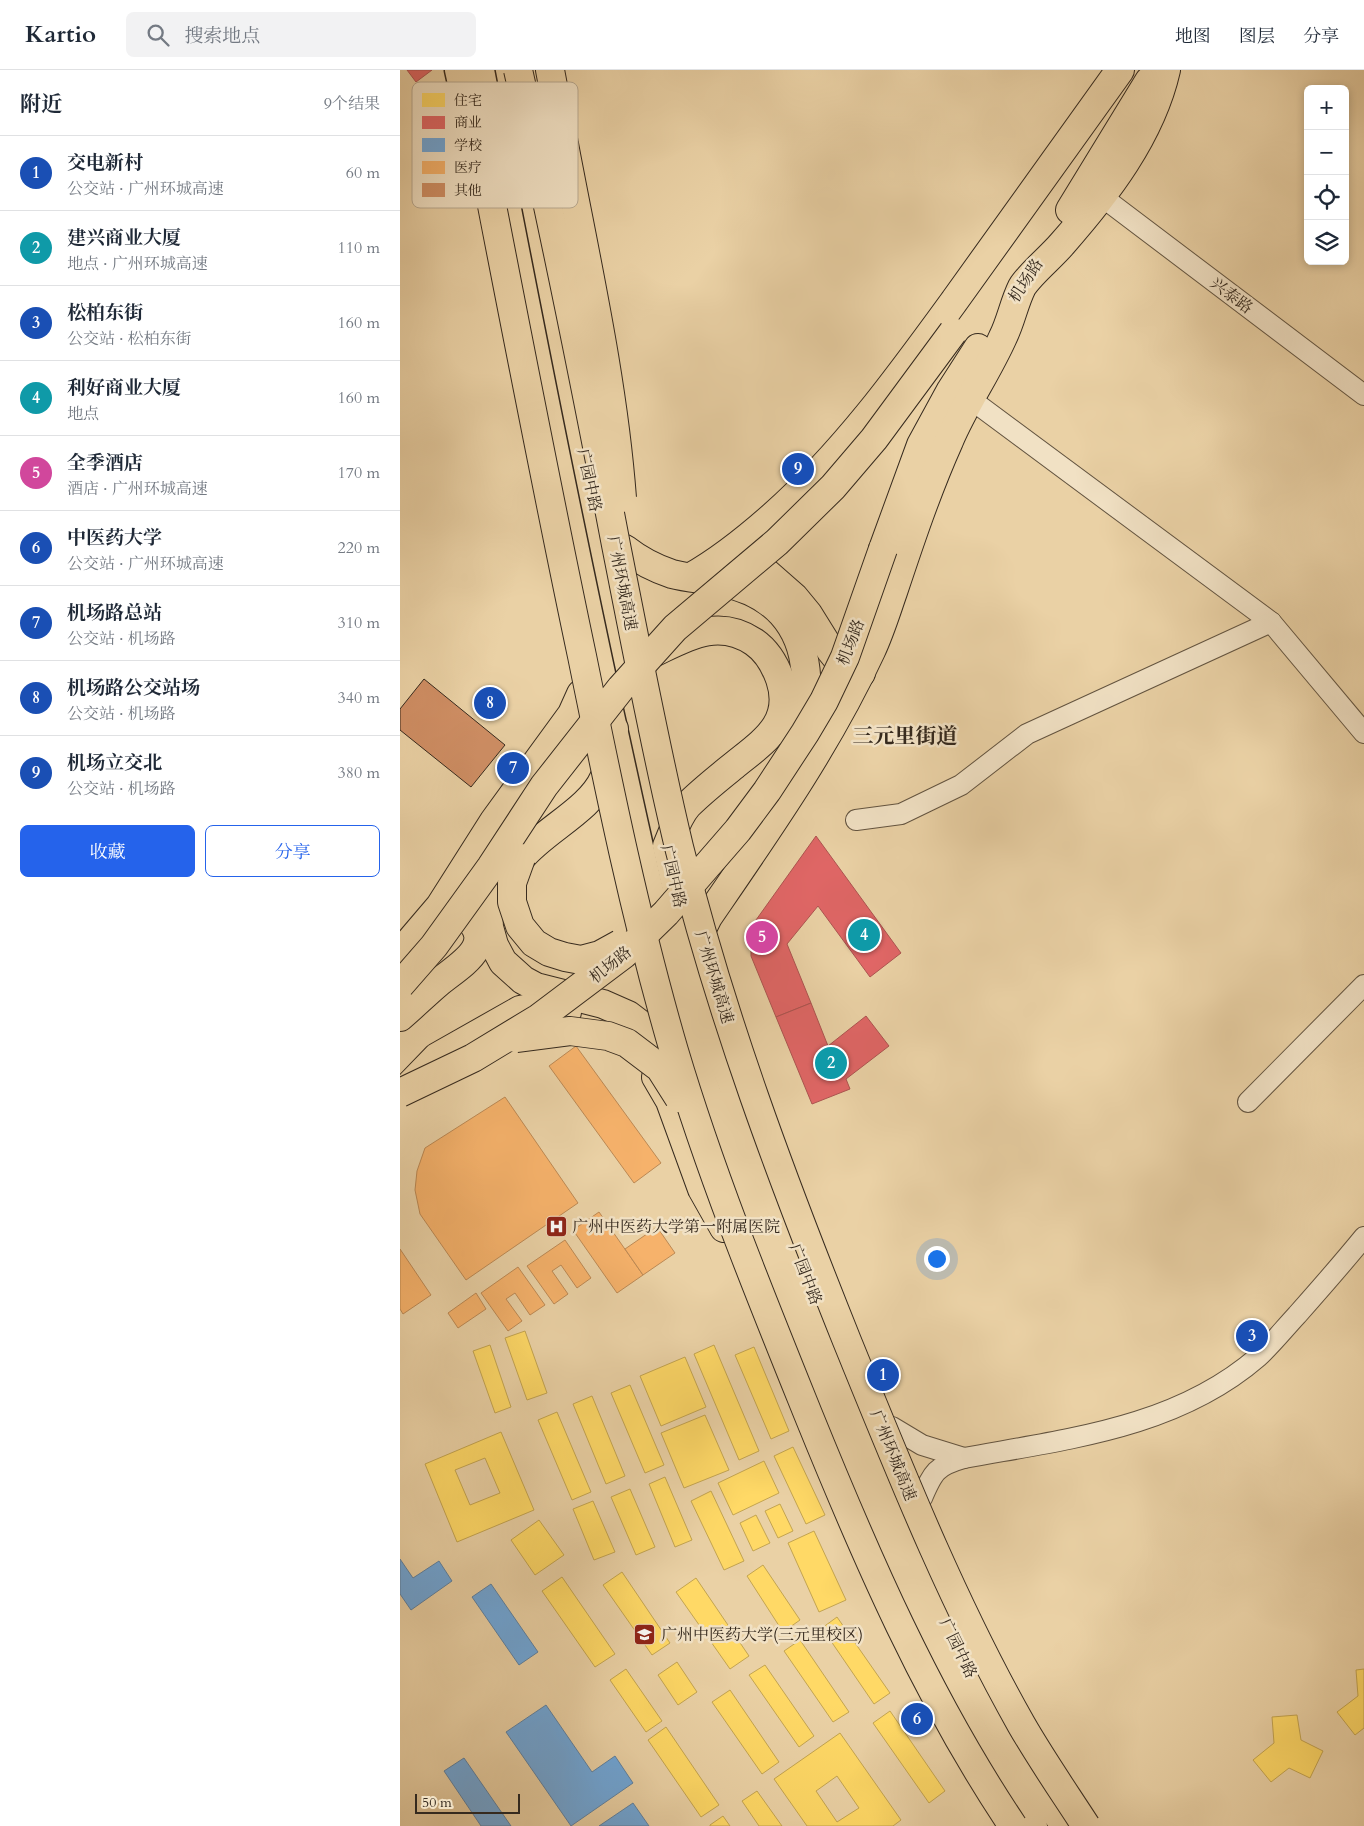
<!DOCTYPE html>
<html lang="zh">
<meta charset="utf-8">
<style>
body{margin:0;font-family:Cardo,"Noto Serif SC",serif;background:#f2f2f3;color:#1f2937}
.controls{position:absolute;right:15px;top:15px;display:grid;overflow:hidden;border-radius:8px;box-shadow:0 2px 8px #0003}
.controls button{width:45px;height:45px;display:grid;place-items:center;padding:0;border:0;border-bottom:1px solid #e0e1e3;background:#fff;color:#1f2937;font:25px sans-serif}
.scale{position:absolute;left:15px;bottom:12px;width:105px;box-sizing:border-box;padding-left:5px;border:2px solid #362a1e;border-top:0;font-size:14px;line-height:18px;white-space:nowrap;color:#362a1e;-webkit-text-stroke:4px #f1e1c4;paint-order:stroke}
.you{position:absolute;left:536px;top:1188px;width:18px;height:18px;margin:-12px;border:4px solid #fff;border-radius:50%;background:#1a73e8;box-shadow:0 0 0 8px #1a73e833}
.badge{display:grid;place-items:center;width:32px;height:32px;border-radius:50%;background:#2563eb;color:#fff;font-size:16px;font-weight:700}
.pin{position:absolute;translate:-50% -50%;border:2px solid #fff;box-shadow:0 1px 5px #0006}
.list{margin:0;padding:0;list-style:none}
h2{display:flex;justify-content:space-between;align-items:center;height:65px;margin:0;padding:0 20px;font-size:21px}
h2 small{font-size:16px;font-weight:400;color:#747a83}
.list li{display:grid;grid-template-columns:32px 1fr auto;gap:15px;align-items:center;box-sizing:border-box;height:75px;padding:0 20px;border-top:1px solid #e0e1e3}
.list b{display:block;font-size:19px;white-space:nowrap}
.list p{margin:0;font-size:16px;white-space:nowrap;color:#747a83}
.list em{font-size:16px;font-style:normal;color:#747a83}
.actions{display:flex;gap:10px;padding:15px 20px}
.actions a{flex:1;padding:11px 0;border:1px solid #2563eb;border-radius:8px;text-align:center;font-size:18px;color:#2563eb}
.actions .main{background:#2563eb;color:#fff}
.icon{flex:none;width:28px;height:28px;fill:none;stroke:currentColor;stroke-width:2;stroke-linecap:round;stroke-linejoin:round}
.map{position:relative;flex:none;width:964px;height:1756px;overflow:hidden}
header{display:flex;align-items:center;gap:30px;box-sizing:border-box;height:70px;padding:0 25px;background:#fff;border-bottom:1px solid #e0e1e3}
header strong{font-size:24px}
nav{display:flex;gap:28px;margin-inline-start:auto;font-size:18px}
.search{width:350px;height:45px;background:#f2f2f3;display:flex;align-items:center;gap:12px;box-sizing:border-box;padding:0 18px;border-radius:8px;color:#747a83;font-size:19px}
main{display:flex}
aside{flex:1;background:#fff}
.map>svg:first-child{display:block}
.homes{fill:#ffd966;stroke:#c3a450;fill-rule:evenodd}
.shops{fill:#e06666;stroke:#ad5450}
.schools{fill:#6fa8dc;stroke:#5e82a3}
.health{fill:#f6b26b;stroke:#bc8954}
.building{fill:#d08f65;stroke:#362a1e}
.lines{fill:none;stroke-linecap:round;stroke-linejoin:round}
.minor-casing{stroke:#635440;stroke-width:22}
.major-casing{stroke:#362a1e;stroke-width:29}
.highway-casing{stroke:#362a1e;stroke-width:30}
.minor{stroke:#f1e1c4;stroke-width:20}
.major{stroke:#ead1a5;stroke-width:26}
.highway{stroke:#ead1a5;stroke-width:28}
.highway-bridge-casing{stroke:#362a1e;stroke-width:30;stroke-linecap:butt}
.highway-bridge{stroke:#ead1a5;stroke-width:28}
.labels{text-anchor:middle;stroke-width:5;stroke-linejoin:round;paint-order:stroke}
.street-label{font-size:16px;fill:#362a1e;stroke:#f1e1c4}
.poi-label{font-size:16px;fill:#362a1e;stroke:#f1e1c4;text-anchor:start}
.district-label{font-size:21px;font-weight:bold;fill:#362a1e;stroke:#f1e1c4}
.key{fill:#f1e1c4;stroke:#b9aa92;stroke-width:1}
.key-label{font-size:14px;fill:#362a1e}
</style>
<header>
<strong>Kartio</strong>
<div class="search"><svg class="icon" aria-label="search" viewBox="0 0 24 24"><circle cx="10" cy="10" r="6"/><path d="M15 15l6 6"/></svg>搜索地点</div>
<nav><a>地图</a><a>图层</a><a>分享</a></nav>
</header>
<main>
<aside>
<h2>附近<small>9个结果</small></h2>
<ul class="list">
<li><span class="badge" style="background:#1a4fb4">1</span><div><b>交电新村</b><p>公交站 · 广州环城高速</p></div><em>60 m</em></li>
<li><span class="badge" style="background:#0f9aa8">2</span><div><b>建兴商业大厦</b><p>地点 · 广州环城高速</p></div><em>110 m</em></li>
<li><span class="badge" style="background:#1a4fb4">3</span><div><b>松柏东街</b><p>公交站 · 松柏东街</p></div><em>160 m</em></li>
<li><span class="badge" style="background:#0f9aa8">4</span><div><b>利好商业大厦</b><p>地点</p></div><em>160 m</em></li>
<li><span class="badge" style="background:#d1479c">5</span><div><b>全季酒店</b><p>酒店 · 广州环城高速</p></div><em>170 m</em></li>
<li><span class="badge" style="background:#1a4fb4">6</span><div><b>中医药大学</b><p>公交站 · 广州环城高速</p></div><em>220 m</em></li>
<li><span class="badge" style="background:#1a4fb4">7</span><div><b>机场路总站</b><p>公交站 · 机场路</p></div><em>310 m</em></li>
<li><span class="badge" style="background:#1a4fb4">8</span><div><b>机场路公交站场</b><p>公交站 · 机场路</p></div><em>340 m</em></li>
<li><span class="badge" style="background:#1a4fb4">9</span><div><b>机场立交北</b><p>公交站 · 机场路</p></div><em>380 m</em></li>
</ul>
<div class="actions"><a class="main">收藏</a><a>分享</a></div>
</aside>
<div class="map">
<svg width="964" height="1756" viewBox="0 0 964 1756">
<rect width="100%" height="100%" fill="#ead1a5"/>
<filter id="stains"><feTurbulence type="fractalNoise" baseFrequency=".004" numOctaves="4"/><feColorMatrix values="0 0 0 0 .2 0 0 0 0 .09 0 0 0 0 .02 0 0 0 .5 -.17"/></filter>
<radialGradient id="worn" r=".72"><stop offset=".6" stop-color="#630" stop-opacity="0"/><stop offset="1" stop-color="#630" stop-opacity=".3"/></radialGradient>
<g class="homes">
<path d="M125,1261L147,1323L127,1330L105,1268Z"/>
<path d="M90,1275L111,1337L95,1343L73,1281Z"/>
<path d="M314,1275L359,1381L339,1390L294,1284Z"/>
<path d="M354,1277L389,1361L371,1369L335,1285Z"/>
<path d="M285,1287L306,1337L261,1356L240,1306Z"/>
<path d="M230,1315L264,1395L245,1403L211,1323Z"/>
<path d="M192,1326L225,1406L206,1414L173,1334Z"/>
<path d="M157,1342L191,1422L172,1430L138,1350Z"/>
<path d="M305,1345L329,1400L284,1418L261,1363Z"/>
<path d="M101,1362L134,1440L57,1472L25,1394ZM85,1388L100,1423L70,1435L55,1400Z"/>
<path d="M393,1377L425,1445L406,1454L374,1386Z"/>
<path d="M364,1391L379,1423L333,1445L318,1413Z"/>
<path d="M265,1407L292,1470L275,1477L249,1414Z"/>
<path d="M230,1419L255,1477L236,1485L211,1427Z"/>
<path d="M311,1421L344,1491L324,1500L291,1431Z"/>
<path d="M193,1431L215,1482L194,1490L173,1439Z"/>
<path d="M380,1434L393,1461L378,1468L365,1441Z"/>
<path d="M356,1445L370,1473L353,1481L340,1453Z"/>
<path d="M139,1450L164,1485L135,1505L111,1470Z"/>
<path d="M414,1461L446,1530L419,1542L388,1473Z"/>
<path d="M363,1495L400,1550L383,1562L347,1506Z"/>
<path d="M222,1502L270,1573L252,1585L203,1515Z"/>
<path d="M162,1507L215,1584L195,1597L142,1521Z"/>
<path d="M296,1508L349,1586L330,1599L276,1522Z"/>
<path d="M437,1547L490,1623L474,1634L422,1558Z"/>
<path d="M400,1570L449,1642L433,1652L384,1581Z"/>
<path d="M277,1592L297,1622L278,1635L258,1605Z"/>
<path d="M365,1595L414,1666L399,1677L349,1605Z"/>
<path d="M226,1599L262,1651L246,1662L210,1610Z"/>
<path d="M964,1599V1658L955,1665L937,1642L958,1626L956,1600Z"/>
<path d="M330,1620L379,1692L362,1704L312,1632Z"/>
<path d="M490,1641L545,1721L529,1733L473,1653Z"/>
<path d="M897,1645L901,1670L923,1681L910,1708L889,1698L871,1712L853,1690L874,1673L872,1647Z"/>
<path d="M266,1657L319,1735L301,1747L248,1670Z"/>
<path d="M440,1663L501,1750L493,1756H407L374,1709ZM437,1706L459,1738L437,1752L416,1721Z"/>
<path d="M357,1721L382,1756H359L342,1731Z"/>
<path d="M323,1746L330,1756H310V1755Z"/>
</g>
<g class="shops">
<path d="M7,0H32L16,12Z"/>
<path d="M416,766L501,883L470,907L418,836L387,874L411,933L376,947L351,886V857Z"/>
<path d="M411,933L428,976L466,946L489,976L446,1009L450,1019L412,1034L376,947Z"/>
</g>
<g class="schools">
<path d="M0,1489L13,1508L39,1491L52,1511L11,1540L0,1524Z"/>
<path d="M91,1514L138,1582L119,1595L72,1527Z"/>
<path d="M146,1635L192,1702L215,1686L233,1713L171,1756L106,1662Z"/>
<path d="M64,1688L111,1756H81L44,1701Z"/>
<path d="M233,1733L249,1756H199Z"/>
</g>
<g class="health">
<path d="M176,976L261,1093L234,1113L149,996Z"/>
<path d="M105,1027L178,1133L66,1210L20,1144L15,1120L17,1101L25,1078Z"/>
<path d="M199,1142L243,1205L217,1223L173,1160Z"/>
<path d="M257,1157L275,1183L243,1205L225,1179Z"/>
<path d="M165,1170L191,1208L177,1218L161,1195L152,1201L168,1224L154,1234L127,1196Z"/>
<path d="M0,1179L31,1225L3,1244L0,1239Z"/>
<path d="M118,1197L145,1235L130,1245L115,1223L106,1229L122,1251L108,1261L81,1223Z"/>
<path d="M76,1223L86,1239L58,1258L48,1243Z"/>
</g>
<path class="building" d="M24,609L105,675L71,717L0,660V639Z"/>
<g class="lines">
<defs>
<g id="minor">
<path d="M701,126L964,325"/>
<path d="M569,328L871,552L964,663"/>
<path d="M456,750L501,744L561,715L627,664L871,552"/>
<path d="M848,1032L964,915"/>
<path d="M492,1357L522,1375L564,1388"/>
<path d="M522,1428C533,1402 536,1396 564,1388C667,1369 776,1358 858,1287C872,1274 884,1259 897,1245C920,1219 942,1194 964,1167"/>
</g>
<g id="major">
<path d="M58,0L67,41"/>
<path d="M81,0C122,212 163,424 209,636C238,766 263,897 308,1024"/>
</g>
<g id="highway">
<path d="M150,0L164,74"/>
<path d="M670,140L749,11"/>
<path d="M337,477L394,527L408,544L431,581L439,591L461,603"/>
<path d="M225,479C239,490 254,498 272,504C287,508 305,509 320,512C362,520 393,542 403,585C410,615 406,643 394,671"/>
<path d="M483,479L521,375L551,320L578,278"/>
<path d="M291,507C321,490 347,469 373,446C444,383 499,307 555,230C610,154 665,77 720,0"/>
<path d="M251,584C285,568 317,547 354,572C367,581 375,595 380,609C394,651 366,670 337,693C321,706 303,720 288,735C278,746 273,762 267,776L297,907L323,988L357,1082L511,1471L537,1533L576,1612L626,1698L665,1756"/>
<path d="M103,786L93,813L88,838L89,857L94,875L103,892L123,910L136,917L203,934L228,945L257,967L270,980L310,1030L365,1174L490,1485L517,1548L554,1627L577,1668L633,1756"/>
<path d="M121,788C144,760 190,740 204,708C211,693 213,675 214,659"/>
<path d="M298,878L303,857L308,847C367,761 427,676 471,581C480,562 486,542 493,522C510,471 527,420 549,371C564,335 587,303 603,267C611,251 614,233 622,217C630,204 651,187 662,174C706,124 751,66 766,0"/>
<path d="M0,883L40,836L94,751L172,644L181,624"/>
<path d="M0,947C13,936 25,924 38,913C58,896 98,876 67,847"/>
<path d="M256,1007L270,1031L302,1119L324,1158"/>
<path d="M6,1019L37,987L120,940L130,938L167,942"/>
</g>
</defs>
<use href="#minor" class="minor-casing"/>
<use href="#major" class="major-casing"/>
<use href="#highway" class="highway-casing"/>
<use href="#minor" class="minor"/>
<use href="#major" class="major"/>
<use href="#highway" class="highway"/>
<defs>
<g id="highway-bridge">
<path d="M118,0C154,158 186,317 216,475C236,576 255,677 279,777C321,947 382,1109 447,1271C500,1401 552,1532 621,1654C641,1689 664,1722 686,1756"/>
<path d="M69,17C106,207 142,397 182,586C209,719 236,851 274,981C311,1105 360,1225 408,1344C466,1487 527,1628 613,1756"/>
<path d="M164,74C186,191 213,309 222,428"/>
<path d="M121,788L112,813V832L120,856L134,873L149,882L165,887L181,890L200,885L220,874"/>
<path d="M0,915L34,876L91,797L144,716L221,618L275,558L377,472L433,417L474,369L553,262"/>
<path d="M116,968L170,961L208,966L227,973L260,998L279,1028"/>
<path d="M0,1023L73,988L139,948L224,884L266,843L338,760L367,721L405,663L424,631L445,587L483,479"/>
</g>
</defs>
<use href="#highway-bridge" class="highway-bridge-casing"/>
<use href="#highway-bridge" class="highway-bridge"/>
</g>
<defs>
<symbol id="hospital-square" viewBox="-11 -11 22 22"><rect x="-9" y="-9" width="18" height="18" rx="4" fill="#8f2418" stroke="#f1e1c4"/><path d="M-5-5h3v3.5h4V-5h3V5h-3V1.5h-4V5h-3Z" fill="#fff"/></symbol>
<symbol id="university-square" viewBox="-11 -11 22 22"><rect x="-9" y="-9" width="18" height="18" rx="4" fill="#8f2418" stroke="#f1e1c4"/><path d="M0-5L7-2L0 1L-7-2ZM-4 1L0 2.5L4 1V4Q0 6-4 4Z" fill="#fff"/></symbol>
</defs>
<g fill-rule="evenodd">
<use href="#hospital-square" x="144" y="1144" width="25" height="25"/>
<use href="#university-square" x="232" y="1552" width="25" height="25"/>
</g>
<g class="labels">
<g class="street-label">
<text transform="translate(625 210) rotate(-57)" y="6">机场路</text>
<text transform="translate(832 225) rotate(37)" y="6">兴泰路</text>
<text transform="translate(190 410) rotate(78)" y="6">广园中路</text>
<text transform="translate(223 513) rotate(79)" y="6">广州环城高速</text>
<text transform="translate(450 572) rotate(-69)" y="6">机场路</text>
<text transform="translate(274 806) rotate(77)" y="6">广园中路</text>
<text transform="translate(210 894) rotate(-39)" y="6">机场路</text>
<text transform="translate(315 907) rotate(73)" y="6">广州环城高速</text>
<text transform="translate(406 1204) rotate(69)" y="6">广园中路</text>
<text transform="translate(494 1385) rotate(68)" y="6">广州环城高速</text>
<text transform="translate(559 1578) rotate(64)" y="6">广园中路</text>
</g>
<g class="poi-label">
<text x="172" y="1162">广州中医药大学第一附属医院</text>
<text x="261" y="1570">广州中医药大学(三元里校区)</text>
</g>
<g class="district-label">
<text x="505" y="673">三元里街道</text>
</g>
</g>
<rect x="12" y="12" width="166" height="126" rx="8" class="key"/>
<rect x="22" y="23" width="23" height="14" fill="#ffd966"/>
<rect x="22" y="46" width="23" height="13" fill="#e06666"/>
<rect x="22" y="68" width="23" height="14" fill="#6fa8dc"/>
<rect x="22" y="91" width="23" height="13" fill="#f6b26b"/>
<rect x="22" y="113" width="23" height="14" fill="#d08f65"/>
<g class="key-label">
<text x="54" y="35">住宅</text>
<text x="54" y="57">商业</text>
<text x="54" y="80">学校</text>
<text x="54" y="102">医疗</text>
<text x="54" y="125">其他</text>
</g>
<rect width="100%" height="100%" filter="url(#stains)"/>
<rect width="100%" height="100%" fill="url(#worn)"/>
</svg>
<div class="controls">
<button>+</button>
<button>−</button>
<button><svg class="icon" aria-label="locate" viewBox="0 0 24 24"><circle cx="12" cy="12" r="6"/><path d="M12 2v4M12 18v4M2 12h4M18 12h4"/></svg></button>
<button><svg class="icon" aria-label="layers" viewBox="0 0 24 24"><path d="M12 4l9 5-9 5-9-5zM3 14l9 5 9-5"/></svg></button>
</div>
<div class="scale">50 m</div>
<div class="you"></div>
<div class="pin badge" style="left:483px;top:1305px;background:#1a4fb4">1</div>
<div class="pin badge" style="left:431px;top:993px;background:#0f9aa8">2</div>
<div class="pin badge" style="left:852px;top:1266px;background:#1a4fb4">3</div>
<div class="pin badge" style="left:464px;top:865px;background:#0f9aa8">4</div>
<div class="pin badge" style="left:362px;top:867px;background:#d1479c">5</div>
<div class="pin badge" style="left:517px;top:1649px;background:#1a4fb4">6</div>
<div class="pin badge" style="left:113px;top:698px;background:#1a4fb4">7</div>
<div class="pin badge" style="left:90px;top:633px;background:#1a4fb4">8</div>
<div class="pin badge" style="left:398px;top:399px;background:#1a4fb4">9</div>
</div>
</main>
